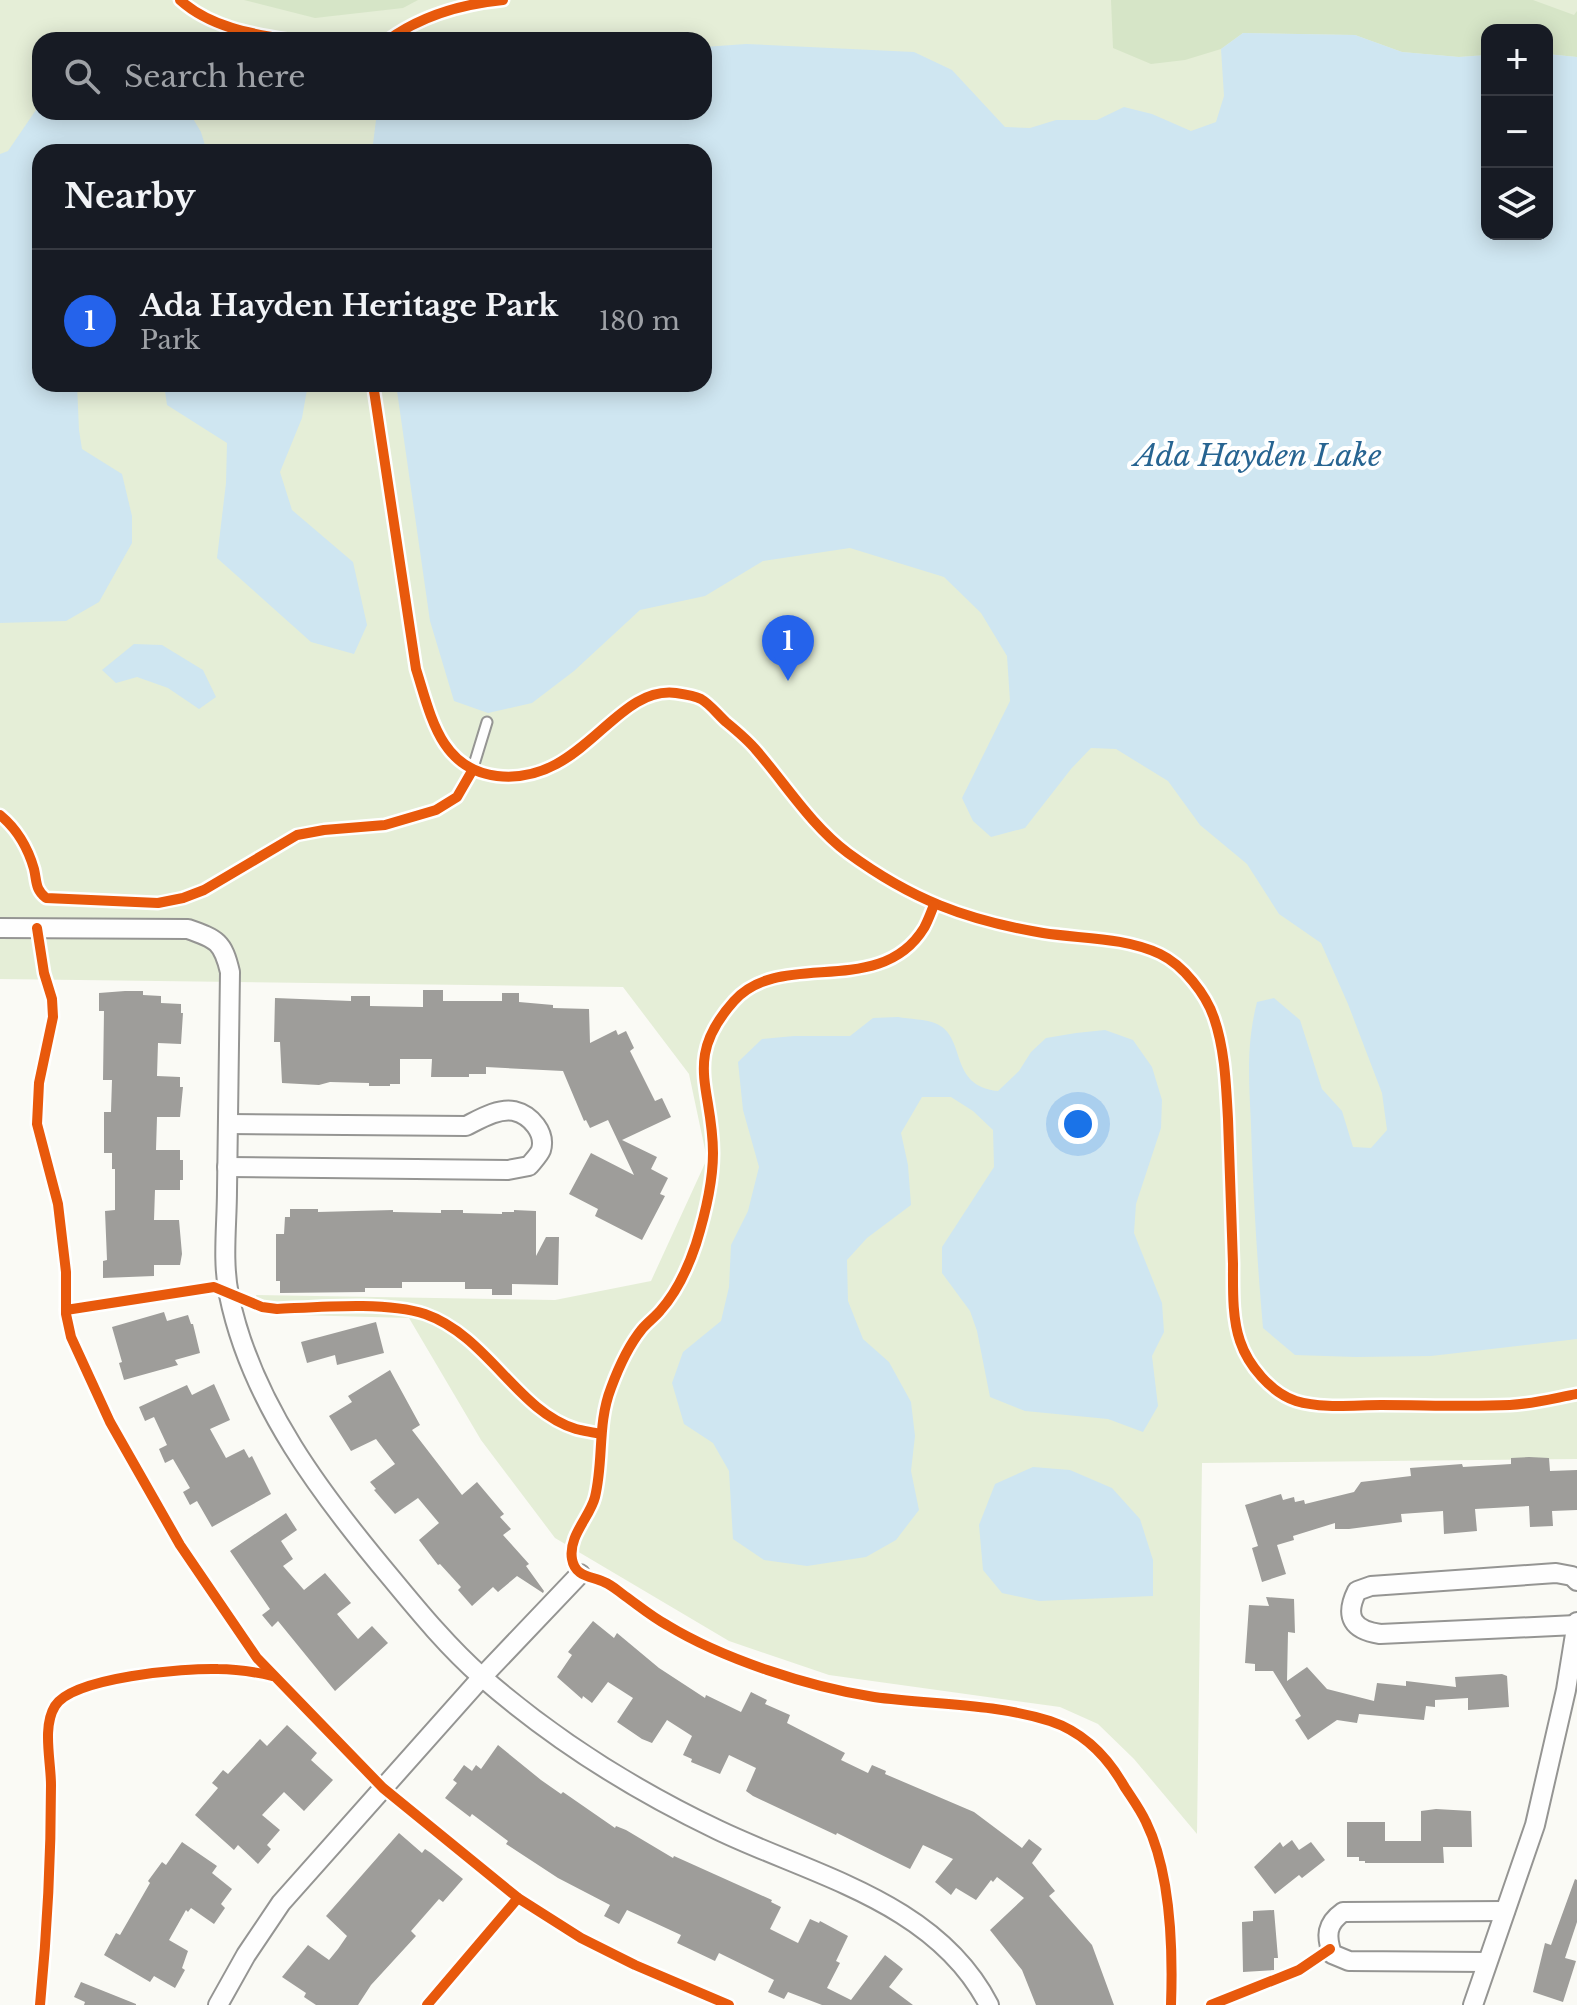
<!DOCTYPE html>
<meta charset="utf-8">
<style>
body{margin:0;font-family:"Libre Baskerville",serif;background:#242831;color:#f1f3f6}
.controls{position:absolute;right:24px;top:24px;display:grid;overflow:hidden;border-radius:16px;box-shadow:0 4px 20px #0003}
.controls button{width:72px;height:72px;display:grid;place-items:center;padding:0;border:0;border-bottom:2px solid #363941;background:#171b24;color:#f1f3f6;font:40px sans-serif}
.you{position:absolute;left:1078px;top:1124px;width:28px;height:28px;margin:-20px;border:6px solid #fff;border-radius:50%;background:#1a73e8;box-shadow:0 0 0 12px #1a73e833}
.badge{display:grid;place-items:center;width:52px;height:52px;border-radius:50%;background:#2563eb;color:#fff;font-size:26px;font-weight:700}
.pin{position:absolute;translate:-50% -66px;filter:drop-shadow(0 2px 4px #0008)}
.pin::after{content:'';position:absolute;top:42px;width:28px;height:24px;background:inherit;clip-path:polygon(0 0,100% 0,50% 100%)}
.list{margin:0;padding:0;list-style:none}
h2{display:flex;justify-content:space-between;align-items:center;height:104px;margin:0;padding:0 32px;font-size:34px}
h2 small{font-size:26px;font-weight:400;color:#9ea1a6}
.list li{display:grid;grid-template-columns:52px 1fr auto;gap:24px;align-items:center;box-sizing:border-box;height:144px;padding:0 32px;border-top:2px solid #363941}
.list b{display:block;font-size:30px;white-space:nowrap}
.list p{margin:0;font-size:26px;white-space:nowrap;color:#9ea1a6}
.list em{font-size:26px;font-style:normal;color:#9ea1a6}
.icon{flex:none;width:44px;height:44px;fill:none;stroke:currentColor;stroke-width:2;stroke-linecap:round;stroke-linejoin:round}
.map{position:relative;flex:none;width:1577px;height:2005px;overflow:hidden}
.search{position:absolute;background:#171b24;box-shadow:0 4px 20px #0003;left:32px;top:32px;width:680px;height:88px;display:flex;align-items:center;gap:20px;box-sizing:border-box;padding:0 28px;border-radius:24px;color:#9ea1a6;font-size:30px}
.panel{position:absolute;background:#171b24;box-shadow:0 4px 20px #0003;left:32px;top:144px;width:680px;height:248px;border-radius:24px}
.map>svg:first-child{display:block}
.green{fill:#e5eed7;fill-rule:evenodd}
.forest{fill:#d6e5c7}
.water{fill:#cfe6f1}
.building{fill:#9e9d9a}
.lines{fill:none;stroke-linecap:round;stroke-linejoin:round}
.lane-casing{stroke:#959593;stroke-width:13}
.street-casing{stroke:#959593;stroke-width:22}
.lane{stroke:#fefefe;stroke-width:9}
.street{stroke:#fefefe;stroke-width:18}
.cycleway-casing{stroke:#fff;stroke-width:15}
.cycleway{stroke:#e8590c;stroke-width:10}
.labels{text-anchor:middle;stroke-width:8;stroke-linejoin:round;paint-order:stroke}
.water-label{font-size:30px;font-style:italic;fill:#276491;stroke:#fff}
</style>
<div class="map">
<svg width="1577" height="2005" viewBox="0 0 1577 2005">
<rect width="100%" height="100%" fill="#fafaf5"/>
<path class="green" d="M0,0H1577V1459L1202,1463L1197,1834L1134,1759L1098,1724L1060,1707L829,1675L729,1641L555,1538L481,1440L409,1318L260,1314L256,1295L555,1300L651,1281L707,1159L689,1074L623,987L0,979ZM1487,30H1547V234H1487ZM40,40H704V112H40ZM40,152H704V384H40Z"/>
<g class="forest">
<path d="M244,0H418L403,8L315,18Z"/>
<path d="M1111,0H1533L1574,15L1577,11V57L1547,54V30H1487V55L1459,57L1402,52L1355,35L1243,33L1221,49L1185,60L1151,64L1113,48Z"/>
</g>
<g class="water">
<path d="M1243,33L1355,35L1402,52L1459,57L1487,55V234H1547V54L1577,57V1339L1431,1356L1356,1357L1295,1355L1263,1328C1257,1260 1253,1193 1251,1125C1249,1081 1246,1045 1257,1002L1274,998L1300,1020L1322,1089L1342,1111L1353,1147L1371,1148L1387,1130L1382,1093L1348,1004L1321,943L1279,914L1247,864L1200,825L1168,781L1116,749L1091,748L1071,769L1025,828L991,837L973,821L962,798L1010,701L1007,656L981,613L944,577L850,548L763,561L705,596L640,610L574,671L532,703L488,713L454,701L430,621L396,384H704V152H372L377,112H704V47L746,44L914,52L952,70L1005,127L1030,128L1056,120H1097L1124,107L1152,114L1191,131L1216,122L1224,96L1221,49Z"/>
<path d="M40,104V112H189L201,132L207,152H40V384H77L79,430L82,449L122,474L132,516V543L99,602L66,621L0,623V154L8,151Z"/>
<path d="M164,384H308L302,418L280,472L292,510L353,562L367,625L354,654L311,642L217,558L226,483L227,443L167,405Z"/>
<path d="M134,644L162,645L203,670L216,697L199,709L168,688L137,677L116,683L102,670Z"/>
<path d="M898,1017C909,1019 926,1019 937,1024C967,1038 948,1086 998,1091L1019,1071L1031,1052L1046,1038L1076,1033L1105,1030L1133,1040L1152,1067L1162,1100L1161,1128L1136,1204L1134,1233L1162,1303L1164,1332L1152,1356L1158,1406L1143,1432L1108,1419L1025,1411L990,1397L977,1331L970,1311L942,1273V1247L994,1167L993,1130L973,1111L951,1097H922L901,1133L908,1165L911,1205L867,1238L847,1260L848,1301L863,1339L889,1362L911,1402L915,1436L911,1471L919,1510L896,1540L866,1557L807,1566L764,1560L733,1539L729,1471L713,1443L684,1424L672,1383L683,1352L721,1321L729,1287L731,1245L748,1211L759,1167L743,1110L738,1062L762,1039L794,1036H850L873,1018Z"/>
<path d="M1033,1467L1070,1470L1112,1488L1140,1519L1153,1560V1596L1039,1601L1002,1593L983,1570L979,1525L995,1484Z"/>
</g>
<g class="building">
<path d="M423,990H443V1001H502V993H519V1002L553,1005V1008L589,1009L590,1043L616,1030L618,1035L626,1031L634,1048L630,1051L655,1101L662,1098L671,1117L622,1140L657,1157L651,1169L668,1178L660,1194L665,1196L642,1240L595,1216L598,1209L569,1194L591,1153L634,1175L608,1120L590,1128L586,1120L584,1121L563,1071L486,1067V1074H469V1077H431L432,1059H400V1084H390V1086H369V1083L330,1082L319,1085L282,1083L280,1042H274L275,998L351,1001V996H370V1006L423,1007Z"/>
<path d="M125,991H143V995L161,996V1003L181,1004V1013H183L181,1044L158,1043L157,1076L180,1077V1087H183L180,1117H157L156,1150H180V1160H183V1180H180V1190H155L154,1220H179L182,1254L180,1265H154V1276L103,1278V1261L107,1260L105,1211L115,1210V1169H112V1153H104V1112H111L112,1080H103L104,1011H99V993Z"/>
<path d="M290,1209H318V1212L393,1210V1212L441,1213V1210H463V1213L502,1214V1212H514V1210L536,1211V1256L546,1237H559L558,1285L512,1284V1295H492V1289H465V1282H402V1288H365V1292L280,1293V1281H276V1234H284L285,1217H290Z"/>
<path d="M164,1312L167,1321L188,1315L191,1324H193L200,1353L175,1360L178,1365L124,1380L119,1363L122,1362L112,1327Z"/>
<path d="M376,1322L384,1353L337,1365L335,1355L307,1363L301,1342Z"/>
<path d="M390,1370L420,1425L412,1430L462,1495L477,1482L504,1514L500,1517L511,1529L503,1535L529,1564L526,1566L544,1591L543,1593L517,1576L498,1592L493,1587L472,1606L458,1590L461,1587L440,1564L438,1565L419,1540L439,1523L418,1498L395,1514L374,1490L376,1489L370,1482L395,1464L376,1439L351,1451L329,1416L352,1402L348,1396Z"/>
<path d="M214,1384L230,1420L210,1429L226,1458L244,1449L249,1458L252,1456L271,1494L212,1527L197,1501L190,1505L183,1492L190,1488L173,1459L165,1463L159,1449L167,1445L154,1417L145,1421L139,1407L187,1385L192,1395Z"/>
<path d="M1529,1457L1549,1458L1550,1471L1577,1470V1510L1552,1511L1553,1526L1530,1527L1529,1506L1475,1509L1477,1531L1444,1534L1443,1511L1401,1514L1402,1522L1349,1529H1335V1523L1293,1536L1294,1540L1277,1545L1286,1574L1262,1582L1252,1548L1258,1546L1245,1505L1281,1494L1283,1500L1294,1497L1295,1502L1304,1500L1305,1504L1354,1492L1361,1482L1411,1476L1410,1468L1462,1464L1463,1467L1511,1464V1458Z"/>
<path d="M286,1513L297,1530L281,1541L293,1559L283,1566L304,1590L325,1573L351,1603L337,1614L358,1639L372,1626L388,1643L335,1691L278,1621L272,1627L262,1615L270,1609L230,1551Z"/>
<path d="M1266,1597L1294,1599L1295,1633L1288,1632L1287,1681L1307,1667L1327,1689L1374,1701L1377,1683L1406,1686V1681L1456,1687L1455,1677L1502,1674L1507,1676L1509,1707L1468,1710V1698L1435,1700V1707L1426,1706L1424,1720L1359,1714L1357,1723L1337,1720L1308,1740L1295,1720L1301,1716L1273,1671H1255V1664L1245,1663L1249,1605L1269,1606Z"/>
<path d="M593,1621L614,1638L617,1633L659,1668L705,1698L706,1695L741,1712L751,1692L767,1700L765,1704L790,1715L787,1723L845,1753L841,1760L868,1773L872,1765L886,1771L885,1774L974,1812L1022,1848L1029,1839L1042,1849L1032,1863L1055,1891L1049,1896L1092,1945L1114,2005H1036L1022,1970L990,1930L1024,1898L997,1877L993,1882L991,1880L976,1900L956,1888L951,1895L935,1882L953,1859L923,1845L910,1869L837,1833L836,1835L753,1796L746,1791L756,1768L729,1755L720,1774L691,1762L692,1759L683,1755L692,1736L667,1720L652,1743L642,1739L617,1722L633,1698L608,1682L592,1703L583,1696L582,1699L557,1677L572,1655L568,1652Z"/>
<path d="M287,1725L317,1753L311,1760L333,1780L304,1811L284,1792L262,1815L280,1830L267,1845L271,1849L258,1864L238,1845L234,1850L195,1815L218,1788L212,1783L223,1770L228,1774L260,1739L267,1746Z"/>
<path d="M498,1745L541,1780L561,1794L563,1792L615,1828L616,1826L626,1830L673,1858L674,1856L772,1900L771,1902L781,1907L770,1929L798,1943L810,1919L819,1923L820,1921L848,1936L836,1961L840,1963L827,1988L851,2000L885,1955L903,1969L889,1987L913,2005H822L788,1992L784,1999L768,1992L774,1980L719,1953L715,1961L677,1943L681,1935L627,1910L619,1924L604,1916L610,1905L558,1878L506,1844L508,1841L472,1814L470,1817L445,1798L457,1783L453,1780L464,1765L472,1771L476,1765L481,1769Z"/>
<path d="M1436,1809L1471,1811L1472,1847H1443L1444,1863H1365V1861H1359V1857H1347V1822H1385V1841H1421V1811Z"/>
<path d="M399,1833L422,1853L425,1849L431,1853L463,1879L443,1902L439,1899L411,1931L416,1936L371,1985L358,2005H316L304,1997L306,1993L282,1977L308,1945L329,1960L338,1949L347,1936L326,1916Z"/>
<path d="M1292,1840L1299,1850L1311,1842L1325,1860L1302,1878L1299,1875L1275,1894L1254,1867L1280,1842L1283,1847Z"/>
<path d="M182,1842L217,1866L212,1873L232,1889L221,1904L225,1908L214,1924L191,1908L188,1912L186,1910L169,1940L188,1951L182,1968L185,1970L175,1988L154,1976L150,1982L104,1955L116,1933L120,1935L150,1883L148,1881L162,1862L166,1865Z"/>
<path d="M1575,1879L1577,1880V1922L1565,1958L1576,1961L1563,2002L1533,1992L1545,1943L1551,1945Z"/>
<path d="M1274,1910L1278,1958H1274V1970L1243,1972L1242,1922L1253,1921V1911Z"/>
<path d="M81,1982L136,2004V2005H84L85,2002L74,1997Z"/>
</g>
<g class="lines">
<defs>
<path id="lane" d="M472,771L487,722"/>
<g id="street">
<path d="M0,928L188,929C217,939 223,942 230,972C229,1045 228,1117 227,1190C227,1224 222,1261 229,1295C251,1403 323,1497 392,1579C420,1613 449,1648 482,1677C552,1738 634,1790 718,1830C814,1876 936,1902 989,2005"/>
<path d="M227,1167L508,1170L529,1166C533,1161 539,1155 541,1150C546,1133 531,1115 514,1111C498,1108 480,1119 466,1126L228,1124"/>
<path d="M1576,1625L1380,1634C1353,1630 1344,1617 1357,1591L1371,1586L1556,1573L1572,1576L1577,1581"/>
<path d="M1486,1962L1349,1961L1332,1954C1326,1936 1326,1924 1343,1912L1505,1911"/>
<path d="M218,2005L246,1955L281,1903L482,1677L580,1574"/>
<path d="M1473,2005L1535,1825L1566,1690L1577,1622"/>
</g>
</defs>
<use href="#lane" class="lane-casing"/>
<use href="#street" class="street-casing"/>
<use href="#lane" class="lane"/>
<use href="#street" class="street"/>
<defs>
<g id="cycleway">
<path d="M180,0C210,27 251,34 290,40"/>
<path d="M388,40C421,16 463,4 503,0"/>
<path d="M373,384L416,669C431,716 440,769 497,776C583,786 614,685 676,693C683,694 695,696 701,699C710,704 718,715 726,722C737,731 748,740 757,751C787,786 811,825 848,853C911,899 965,920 1043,933C1082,939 1123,937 1160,954C1183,965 1206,994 1214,1018C1225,1050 1226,1085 1228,1119C1230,1167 1231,1216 1233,1264C1233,1289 1232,1318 1240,1341C1248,1365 1271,1393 1296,1401C1323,1409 1354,1405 1381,1405C1424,1405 1467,1407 1510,1405C1532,1404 1555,1398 1577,1394"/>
<path d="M0,815C17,829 28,848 34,869C37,882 35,889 46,898L158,903L183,898L204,890L297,835L324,830L385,825L436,810L457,797L472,771"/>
<path d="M934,905C931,912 928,921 924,928C880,1000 781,948 734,1001C682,1059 713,1088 713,1153C713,1183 705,1215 696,1244C688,1268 677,1292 660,1311C655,1317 648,1322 642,1329C629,1345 618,1369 611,1388C597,1424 604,1460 595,1497C590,1517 568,1536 572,1559C575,1577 591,1576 604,1582C612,1585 618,1591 625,1596C639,1606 652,1617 667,1625C723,1659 809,1687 874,1697C932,1705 993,1703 1050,1721C1083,1732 1107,1756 1124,1786C1131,1797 1140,1809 1146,1822C1171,1873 1173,1949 1171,2005"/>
<path d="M37,928L44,973L52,999L53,1017L39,1083L37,1124L58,1204L66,1272V1314L71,1337L110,1422L180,1545L257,1658L383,1788L518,1898L581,1938L635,1965L729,2005"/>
<path d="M66,1310L214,1287L262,1307L277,1309C319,1307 386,1301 425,1314C488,1336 517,1411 576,1429C583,1431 592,1432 600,1434"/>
<path d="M40,2005C47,1933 51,1857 51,1785C51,1761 42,1727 55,1706C73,1677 185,1668 218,1669C237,1669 255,1672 273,1676"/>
<path d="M427,2005L518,1898"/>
<path d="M1211,2005L1299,1970L1330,1949"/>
</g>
</defs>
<use href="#cycleway" class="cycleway-casing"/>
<use href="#cycleway" class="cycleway"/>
</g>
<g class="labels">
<g class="water-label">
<text x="1258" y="466">Ada Hayden Lake</text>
</g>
</g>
</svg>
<div class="controls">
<button>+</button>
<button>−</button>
<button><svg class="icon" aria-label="layers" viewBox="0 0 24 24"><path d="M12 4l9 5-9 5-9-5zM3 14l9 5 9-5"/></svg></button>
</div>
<div class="you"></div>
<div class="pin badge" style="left:788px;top:681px">1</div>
<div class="search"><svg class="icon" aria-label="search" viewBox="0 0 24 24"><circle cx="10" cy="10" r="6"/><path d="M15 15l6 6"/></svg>Search here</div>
<section class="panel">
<h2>Nearby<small></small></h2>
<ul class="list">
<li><span class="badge">1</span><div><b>Ada Hayden Heritage Park</b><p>Park</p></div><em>180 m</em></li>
</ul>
</section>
</div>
